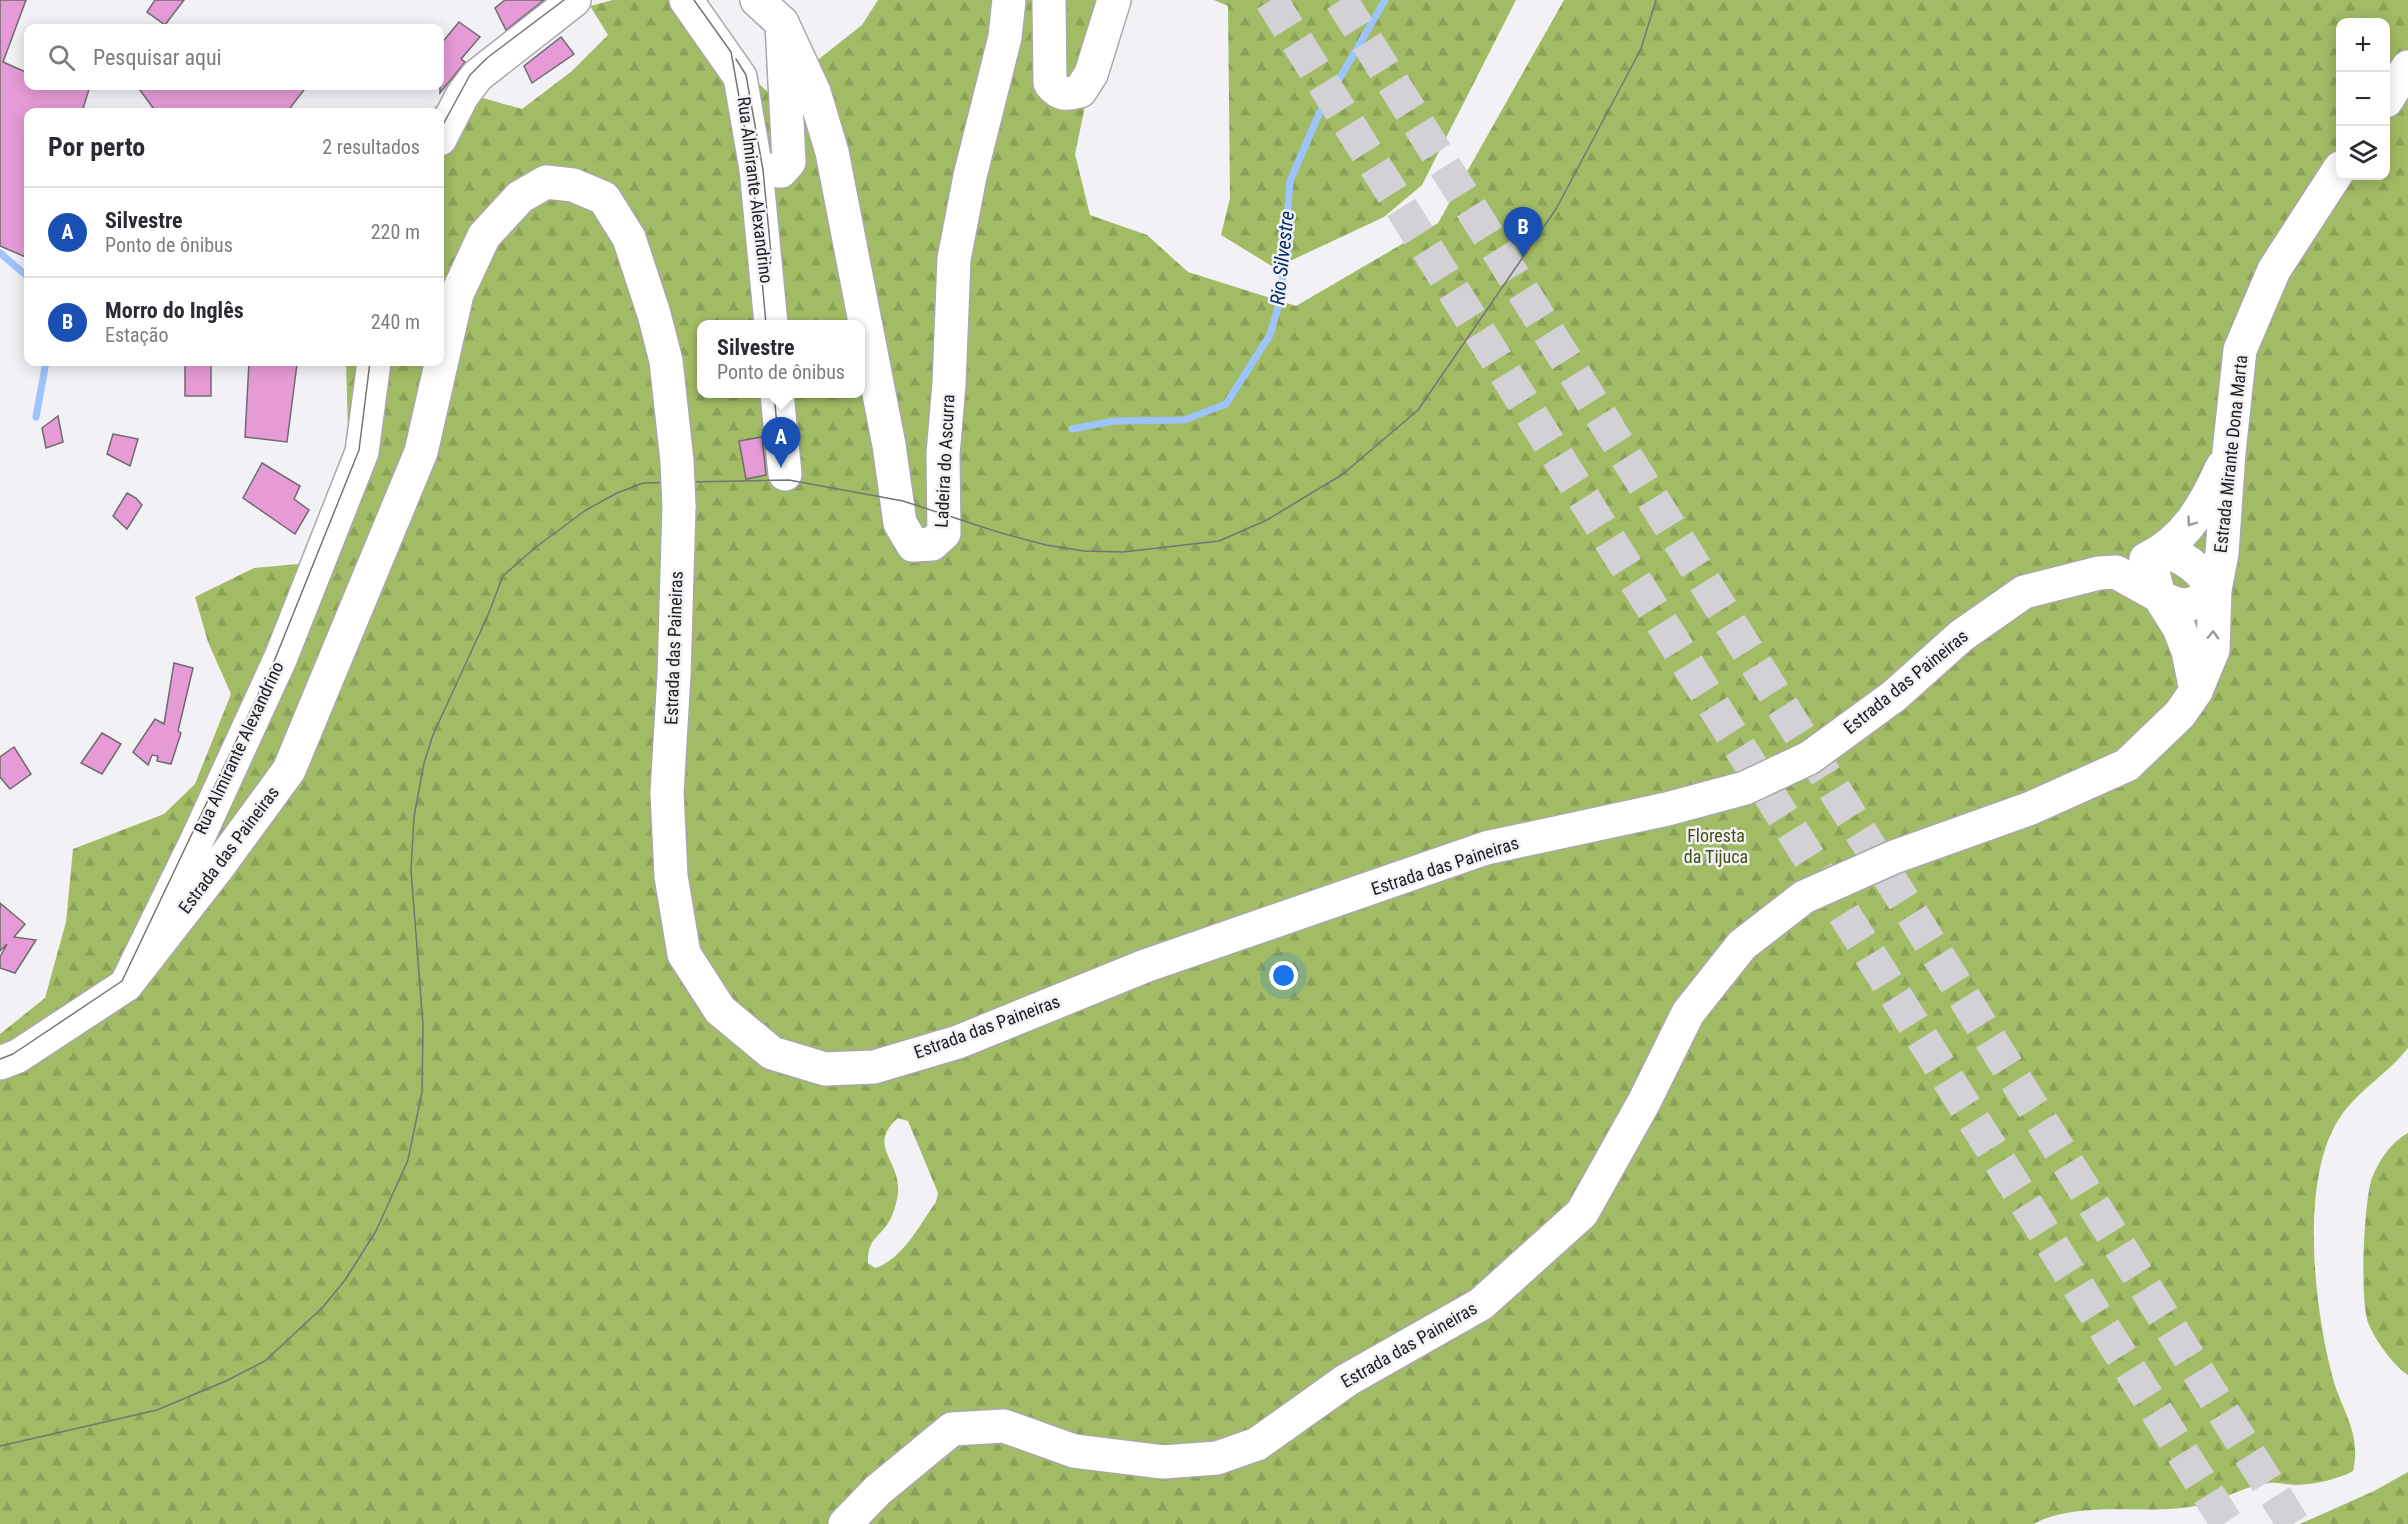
<!DOCTYPE html>
<html lang="pt">
<meta charset="utf-8">
<style>
body{margin:0;font-family:"Roboto Condensed",sans-serif;background:#f2f2f3;color:#2b2b33}
.controls{position:absolute;right:18px;top:18px;display:grid;overflow:hidden;border-radius:12px;box-shadow:0 3px 15px #0003}
.controls button{width:54px;height:54px;display:grid;place-items:center;padding:0;border:0;border-bottom:2px solid #e1e1e2;background:#fff;color:#2b2b33;font:30px sans-serif}
.you{position:absolute;left:1284px;top:976px;width:21px;height:21px;margin:-15px;border:4px solid #fff;border-radius:50%;background:#1a73e8;box-shadow:0 0 0 9px #1a73e833}
.badge{display:grid;place-items:center;width:39px;height:39px;border-radius:50%;background:#2563eb;color:#fff;font-size:20px;font-weight:700}
.pin{position:absolute;translate:-50% -50px;filter:drop-shadow(0 2px 3px #0008)}
.pin::after{content:'';position:absolute;top:32px;width:21px;height:18px;background:inherit;clip-path:polygon(0 0,100% 0,50% 100%)}
.popup{position:absolute;left:697px;top:320px;width:168px;height:78px;box-sizing:border-box;display:grid;place-content:center;border-radius:12px;background:#fff;filter:drop-shadow(0 2px 4px #0005);font-size:20px;white-space:nowrap;color:#7c7c81}
.popup b{font-size:22px;color:#2b2b33}
.popup::after{content:'';position:absolute;left:50%;top:100%;margin-left:-12px;border:12px solid transparent;border-top-color:#fff}
.list{margin:0;padding:0;list-style:none}
h2{display:flex;justify-content:space-between;align-items:center;height:78px;margin:0;padding:0 24px;font-size:26px}
h2 small{font-size:20px;font-weight:400;color:#7c7c81}
.list li{display:grid;grid-template-columns:39px 1fr auto;gap:18px;align-items:center;box-sizing:border-box;height:90px;padding:0 24px;border-top:2px solid #e1e1e2}
.list b{display:block;font-size:22px;white-space:nowrap}
.list p{margin:0;font-size:20px;white-space:nowrap;color:#7c7c81}
.list em{font-size:20px;font-style:normal;color:#7c7c81}
.icon{flex:none;width:33px;height:33px;fill:none;stroke:currentColor;stroke-width:2;stroke-linecap:round;stroke-linejoin:round}
.map{position:relative;flex:none;width:2408px;height:1524px;overflow:hidden}
.search{position:absolute;background:#fff;box-shadow:0 3px 15px #0003;left:24px;top:24px;width:420px;height:66px;display:flex;align-items:center;gap:15px;box-sizing:border-box;padding:0 21px;border-radius:12px;color:#7c7c81;font-size:22px}
.panel{position:absolute;background:#fff;box-shadow:0 3px 15px #0003;left:24px;top:108px;width:420px;height:258px;border-radius:12px}
.map>svg:first-child{display:block}
.forest{fill:url(#forest-firs);fill-rule:evenodd}
.lines{fill:none;stroke-linecap:round;stroke-linejoin:round}
.stream{stroke:#9ec4ff;stroke-width:7}
.building{fill:#e69bd7;stroke:#6e6b6d;stroke-width:1.5}
.highway-tunnel{stroke:#d2d1d6;stroke-width:33;stroke-dasharray:33 16;stroke-linecap:butt}
.minor-casing{stroke:#a8a8ac;stroke-width:36}
.minor{stroke:#fff;stroke-width:33}
.tram{stroke:#747376;stroke-width:1.5}
.minor-bridge-casing{stroke:#a8a8ac;stroke-width:36;stroke-linecap:butt}
.minor-bridge{stroke:#fff;stroke-width:33}
.oneway{stroke:#99999a}
.labels{text-anchor:middle;stroke-width:5;stroke-linejoin:round;paint-order:stroke}
.street-label{font-size:18px;fill:#1d1c1e;stroke:#f2f1f6}
.park-label{font-size:18px;fill:#415112;stroke:#f2f1f6}
.water-label{font-size:20px;font-style:italic;fill:#042d6c;stroke:#f2f1f6}
</style>
<div class="map">
<svg width="2408" height="1524" viewBox="0 0 2408 1524">
<defs>
<pattern id="forest-firs" width="22" height="20" patternUnits="userSpaceOnUse" patternTransform="scale(1.5)"><rect width="22" height="20" fill="#a2bc65"/><path d="M5 1l3.5 6h-7zM16 11l3.5 6h-7z" fill="#8ba157"/></pattern>
</defs>
<rect width="100%" height="100%" fill="#f2f1f6"/>
<g class="forest">
<path d="M613,0H683L734,60L772,96L862,25L878,0H1122L1093,68L1075,154L1090,215L1147,235L1188,272L1296,306L1438,223L1564,0H2408V1048C2390,1071 2365,1086 2346,1109C2297,1168 2314,1306 2332,1375C2341,1411 2362,1432 2353,1471C2336,1480 2316,1484 2296,1485C2287,1485 2278,1482 2269,1483C2247,1485 2229,1497 2208,1503C2150,1519 2088,1497 2033,1524H0V1034L45,998L66,922L73,849L164,814L195,784L231,694L208,642L195,597L254,568L310,563L349,468L346,362H440V112H428L458,91L522,109L572,71L608,35L590,6ZM2340,22H2386V176H2340ZM702,324H860V394H702ZM898,1118L908,1121L938,1193L936,1202C920,1224 902,1260 875,1268L868,1263C867,1238 880,1238 890,1220C894,1213 897,1200 898,1193C901,1160 866,1146 898,1118Z"/>
<path d="M1214,0H1516L1422,185L1384,217L1275,268L1221,235L1230,198L1228,6Z"/>
<path d="M2408,1133V1375C2393,1365 2376,1341 2369,1325C2359,1304 2364,1200 2372,1178C2379,1160 2391,1142 2408,1133Z"/>
<path d="M2408,1472V1524H2300L2374,1491Z"/>
</g>
<g class="lines">
<g class="stream">
<path d="M0,253L28,277"/>
<path d="M36,417L46,362"/>
<path d="M1072,429L1114,421L1184,420L1226,404L1270,335L1281,297L1290,181L1319,114L1385,0"/>
</g>
</g>
<g class="building">
<path d="M0,0H26L3,62L28,73V86H90L82,112H28V258L0,246Z"/>
<path d="M155,0H184L165,25L147,12Z"/>
<path d="M505,0H544L506,30L495,8Z"/>
<path d="M459,22L480,37L461,59L465,62L440,93V45Z"/>
<path d="M561,37L574,54L532,83L524,66Z"/>
<path d="M137,86H307L287,112H156Z"/>
<rect x="185" y="362" width="26" height="34"/>
<path d="M249,362L297,364L287,442L245,437Z"/>
<path d="M58,416L63,442L46,448L42,428Z"/>
<path d="M113,434L138,439L130,466L107,454Z"/>
<path d="M762,437L766,475L746,479L739,441Z"/>
<path d="M262,463L300,486L294,499L309,510L295,534L243,498Z"/>
<path d="M127,493L136,498L142,505L127,529L113,516Z"/>
<path d="M174,663L193,668L178,731L181,733L171,764L157,761L158,756L152,755L148,765L133,752L155,719L164,724Z"/>
<path d="M102,733L121,744L102,774L81,763Z"/>
<path d="M14,747L31,774L10,789L0,777V757Z"/>
<path d="M0,903L25,924L14,937L36,940L15,973L0,968V957L7,944L0,951Z"/>
</g>
<g class="lines">
<g class="highway-tunnel">
<path d="M1271,0L2227,1524"/>
<path d="M1341,0L2293,1524"/>
</g>
<defs>
<g id="minor">
<path d="M686,0L740,77L756,169L771,324"/>
<path d="M1049,0L1050,83C1059,95 1066,95 1080,91L1091,74L1114,0"/>
<path d="M782,23L814,92L832,152L889,445L900,523L913,545L932,544L944,533L943,454L949,384L954,259L970,176L1005,37L1009,0"/>
<path d="M2386,101L2408,67"/>
<path d="M440,139L462,96L477,76L574,0"/>
<path d="M756,169L781,171L789,162L782,23L757,0"/>
<path d="M777,394L785,474"/>
<path d="M679,506L674,675L667,793L671,876L684,954L720,1010L772,1053L825,1069L874,1067L958,1042L1145,966L1486,848L1667,809L1745,788L1809,758L1894,696L1961,636L2024,592L2099,573L2116,572L2159,596L2179,628L2188,651L2196,691"/>
<path d="M2161,552C2186,555 2200,571 2215,589C2193,607 2185,610 2159,596L2152,569Z"/>
<path d="M2146,559C2185,541 2205,505 2222,467"/>
<path d="M126,985L218,867L289,770L421,452L457,294L484,236L520,197L546,182L573,185L604,198L629,238L654,314L666,361L677,461"/>
<path d="M0,1063L18,1056L126,985L196,842L281,657L362,452L374,362"/>
<path d="M845,1524L878,1490L952,1429L1004,1426L1074,1451L1163,1462L1217,1458L1257,1444L1347,1380L1481,1304L1582,1213L1644,1102L1688,1013L1742,945L1804,897L1894,857L2031,808L2127,765L2180,714L2196,691L2213,650L2215,589L2222,553L2229,452L2240,350L2274,270L2340,168"/>
</g>
</defs>
<use href="#minor" class="minor-casing"/>
<use href="#minor" class="minor"/>
<g class="tram">
<path d="M694,0L731,52L752,169L766,324"/>
<path d="M736,59L746,75L763,170L771,254L768,282"/>
<path d="M440,130L470,75L487,58L564,0"/>
<path d="M774,394L781,467"/>
<path d="M0,1059L13,1054L122,981L275,659L337,505L359,450L370,362"/>
<path d="M0,1446L157,1410L226,1381L265,1361L323,1307L345,1280L376,1231L408,1160L422,1092L423,1025L411,870L414,817L424,763L433,735L488,615L503,576L536,547L586,510L617,493L643,483L789,480L903,501L1001,533L1046,545L1084,551L1123,552L1219,541L1267,520L1343,474L1418,410L1556,209L1641,49L1656,0"/>
</g>
<defs>
<path id="minor-bridge" d="M677,461L679,506"/>
</defs>
<use href="#minor-bridge" class="minor-bridge-casing"/>
<use href="#minor-bridge" class="minor-bridge"/>
</g>
<defs><path id="oneway-chevron" d="M-2-3.5L2.5 0L-2 3.5" fill="none" stroke-width="1.6" stroke-linecap="round" stroke-linejoin="round" transform="scale(1.5)"/></defs>
<g class="oneway">
<use href="#oneway-chevron" transform="translate(2191 522) rotate(126)"/>
<use href="#oneway-chevron" transform="translate(2213 635) rotate(-88)"/>
</g>
<g class="labels">
<g class="street-label">
<text transform="translate(755 190) rotate(83)" y="6">Rua Almirante Alexandrino</text>
<text transform="translate(2231 454) rotate(-84)" y="6">Estrada Mirante Dona Marta</text>
<text transform="translate(945 461) rotate(-87)" y="6">Ladeira do Ascurra</text>
<text transform="translate(674 648) rotate(-88)" y="6">Estrada das Paineiras</text>
<text transform="translate(1906 682) rotate(-39)" y="6">Estrada das Paineiras</text>
<text transform="translate(239 748) rotate(-65)" y="6">Rua Almirante Alexandrino</text>
<text transform="translate(229 850) rotate(-53)" y="6">Estrada das Paineiras</text>
<text transform="translate(1445 866) rotate(-18)" y="6">Estrada das Paineiras</text>
<text transform="translate(987 1027) rotate(-20)" y="6">Estrada das Paineiras</text>
<text transform="translate(1409 1345) rotate(-30)" y="6">Estrada das Paineiras</text>
</g>
<g class="park-label">
<text x="1716" y="842">Floresta<tspan x="1716" dy="21">da Tijuca</tspan></text>
</g>
<g class="water-label">
<text transform="translate(1282 258) rotate(-84)" y="7">Rio Silvestre</text>
</g>
</g>
</svg>
<div class="controls">
<button>+</button>
<button>−</button>
<button><svg class="icon" aria-label="layers" viewBox="0 0 24 24"><path d="M12 4l9 5-9 5-9-5zM3 14l9 5 9-5"/></svg></button>
</div>
<div class="you"></div>
<div class="pin badge" style="left:781px;top:467px;background:#1a4fb4">A</div>
<div class="popup"><b>Silvestre</b>Ponto de ônibus</div>
<div class="pin badge" style="left:1523px;top:257px;background:#1a4fb4">B</div>
<div class="search"><svg class="icon" aria-label="search" viewBox="0 0 24 24"><circle cx="10" cy="10" r="6"/><path d="M15 15l6 6"/></svg>Pesquisar aqui</div>
<section class="panel">
<h2>Por perto<small>2 resultados</small></h2>
<ul class="list">
<li><span class="badge" style="background:#1a4fb4">A</span><div><b>Silvestre</b><p>Ponto de ônibus</p></div><em>220 m</em></li>
<li><span class="badge" style="background:#1a4fb4">B</span><div><b>Morro do Inglês</b><p>Estação</p></div><em>240 m</em></li>
</ul>
</section>
</div>
